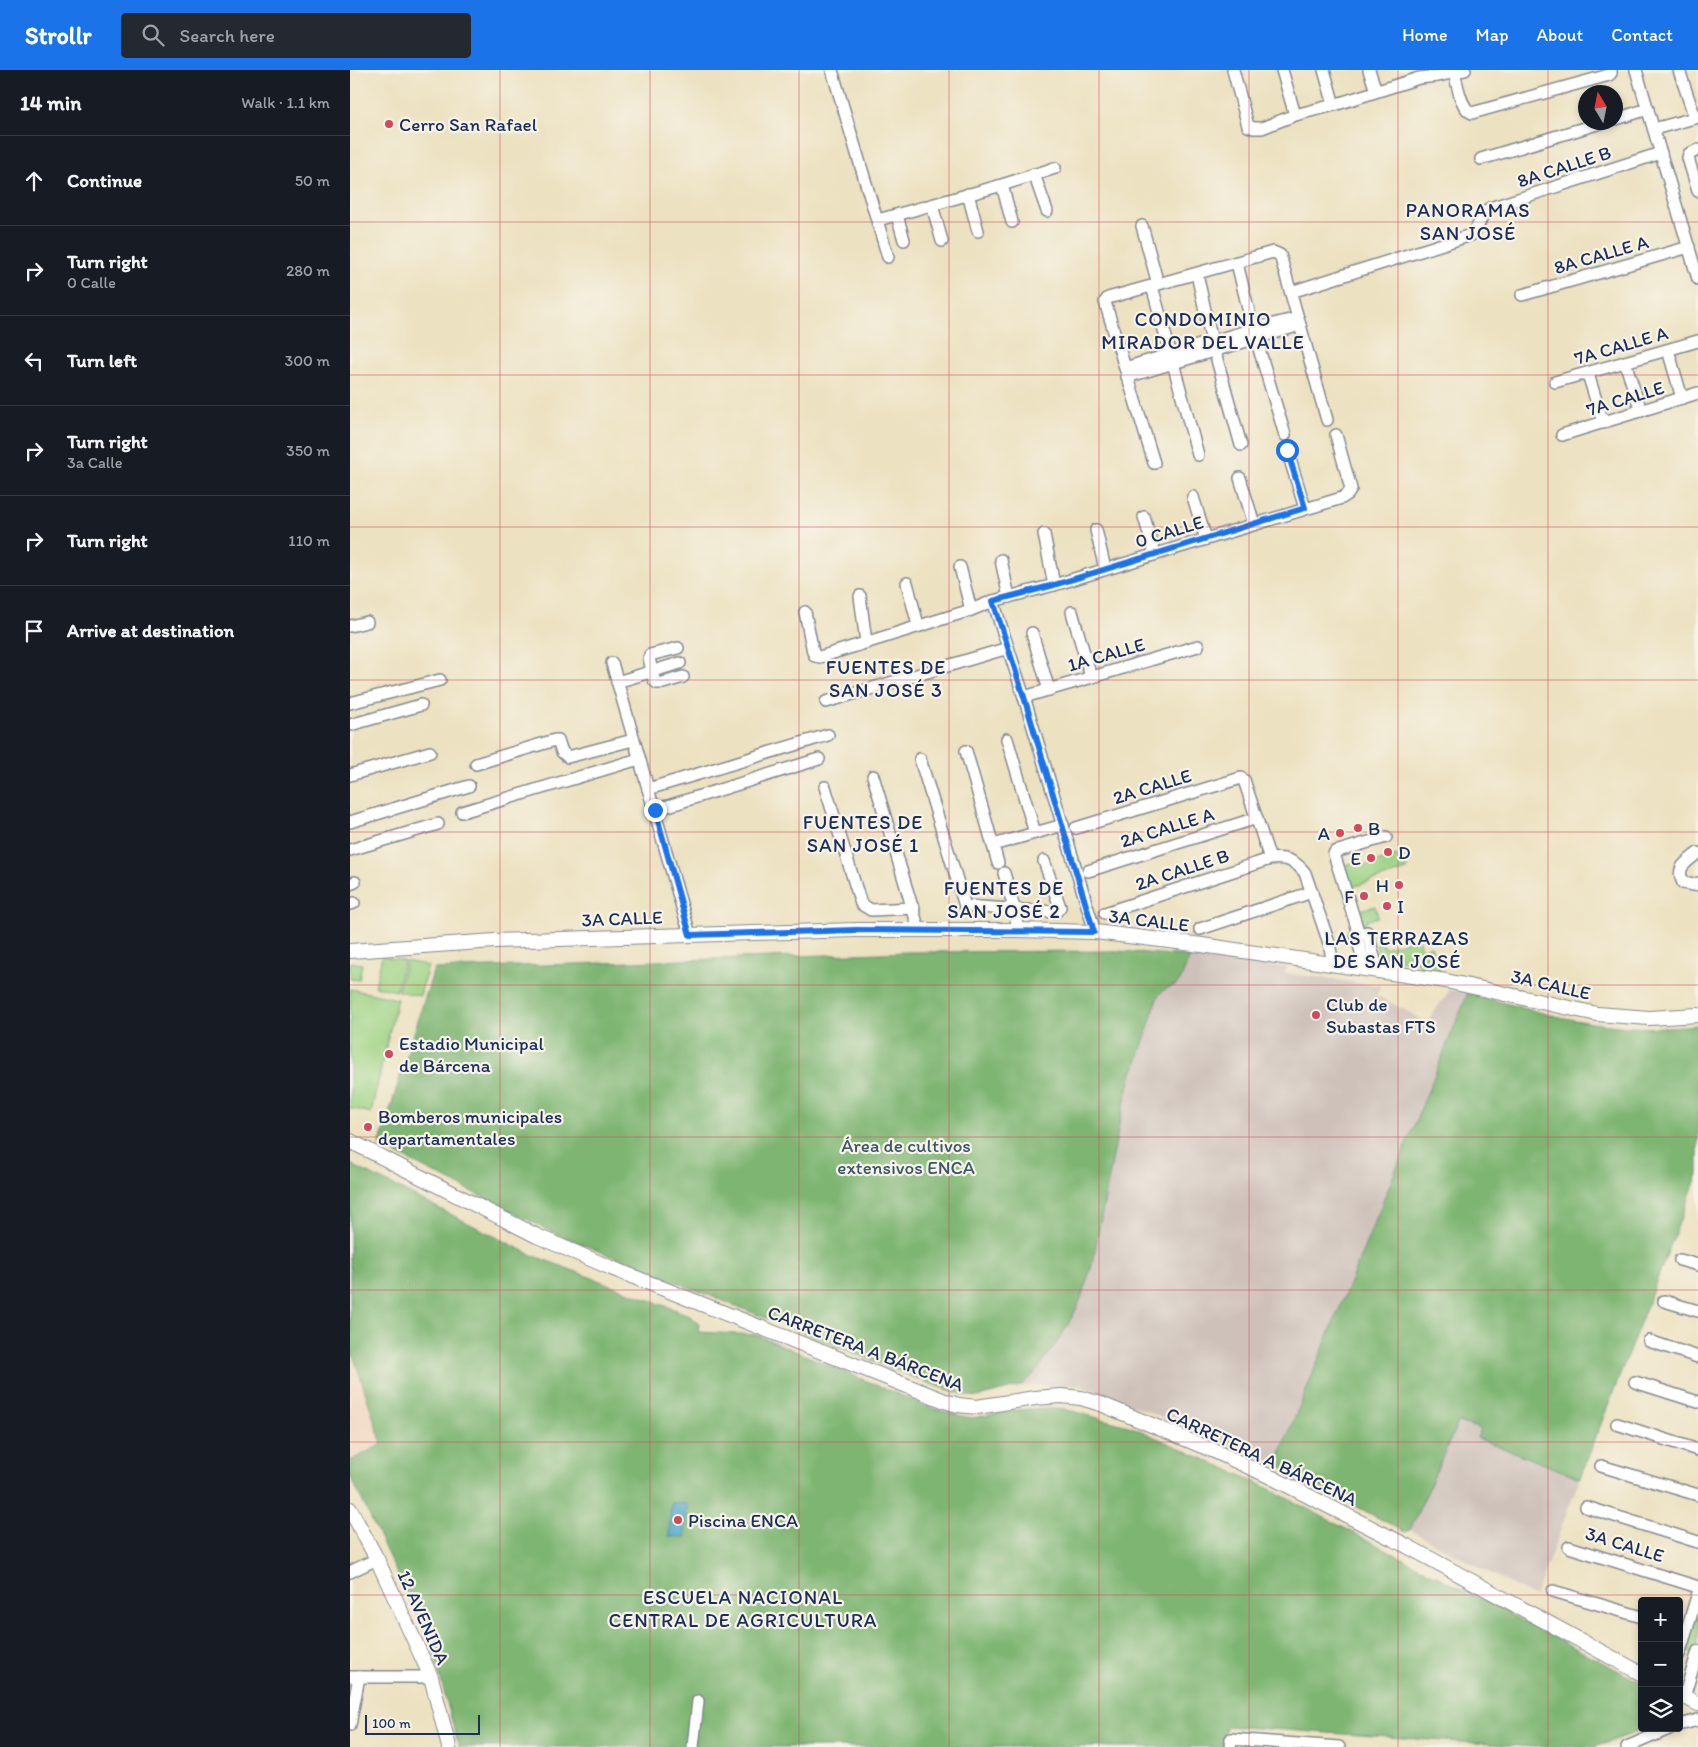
<!DOCTYPE html>
<meta charset="utf-8">
<style>
body{margin:0;font-family:Itim,sans-serif;background:#242831;color:#f1f3f6}
.controls{position:absolute;right:15px;bottom:15px;display:grid;overflow:hidden;border-radius:5px;box-shadow:0 2px 8px #0003}
.controls button{width:45px;height:45px;display:grid;place-items:center;padding:0;border:0;border-bottom:1px solid #363941;background:#171b24;color:#f1f3f6;font:25px sans-serif}
.compass{position:absolute;left:1228px;top:15px;width:45px;height:45px;border-radius:50%;background:#171b24;box-shadow:0 2px 8px #0003;rotate:350deg}
.scale{position:absolute;left:15px;bottom:12px;width:115px;box-sizing:border-box;padding-left:5px;border:2px solid #1b2f5e;border-top:0;font-size:14px;line-height:18px;white-space:nowrap;color:#1b2f5e;-webkit-text-stroke:4px #f7f3e8;paint-order:stroke}
.stop{position:absolute;width:15px;height:15px;margin:-11px;border:4px solid #1a73e8;border-radius:50%;background:#fff}
.stop.end{background:#1a73e8;border-color:#fff;box-shadow:0 1px 5px #0008}
.list{margin:0;padding:0;list-style:none}
h2{display:flex;justify-content:space-between;align-items:center;height:65px;margin:0;padding:0 20px;font-size:21px}
h2 small{font-size:16px;font-weight:400;color:#9ea1a6}
.list li{display:grid;grid-template-columns:32px 1fr auto;gap:15px;align-items:center;box-sizing:border-box;height:90px;padding:0 20px;border-top:1px solid #363941}
.list b{display:block;font-size:19px;white-space:nowrap}
.list p{margin:0;font-size:16px;white-space:nowrap;color:#9ea1a6}
.list em{font-size:16px;font-style:normal;color:#9ea1a6}
.icon{flex:none;width:28px;height:28px;fill:none;stroke:currentColor;stroke-width:2;stroke-linecap:round;stroke-linejoin:round}
.map{position:relative;flex:none;width:1348px;height:1677px;overflow:hidden}
header{display:flex;align-items:center;gap:30px;box-sizing:border-box;height:70px;padding:0 25px;background:#1a73e8;color:#fff}
header strong{font-size:24px}
nav{display:flex;gap:28px;margin-inline-start:auto;font-size:18px}
.search{width:350px;height:45px;background:#242831;display:flex;align-items:center;gap:12px;box-sizing:border-box;padding:0 18px;border-radius:5px;color:#9ea1a6;font-size:19px}
main{display:flex}
aside{flex:1;background:#171b24}
.map>svg:first-child{display:block}
.built{fill:#f1d5bd}
.industrial{fill:#cec1ba}
.green{fill:#9ed384;stroke:#5c8171}
.forest{fill:#7eb572;stroke:#4c7268}
.water{fill:#4fa7cc;stroke:#356b95}
.lines{fill:none;stroke-linecap:round;stroke-linejoin:round}
.minor-casing{stroke:#84888f;stroke-width:14}
.major-casing{stroke:#84888f;stroke-width:16}
.minor{stroke:#fff;stroke-width:11}
.major{stroke:#fff;stroke-width:14}
.route{stroke:#1a73e8;stroke-width:6}
.grid{fill:none;stroke:#d1495b;stroke-width:1;stroke-opacity:0.55}
.poi-dot{fill:#d1495b;stroke:#f7f3e8;stroke-width:2}
.labels{text-anchor:middle;stroke-width:4.5;stroke-linejoin:round;paint-order:stroke}
.poi-label{font-size:19px;fill:#1b2f5e;stroke:#f7f3e8;text-anchor:start}
.street-label{font-size:19px;fill:#1b2f5e;stroke:#f7f3e8}
.park-label{font-size:19px;fill:#3c5868;stroke:#f7f3e8}
.neighbourhood-label{font-size:20px;letter-spacing:1px;fill:#1b2f5e;stroke:#f7f3e8}
</style>
<header>
<strong>Strollr</strong>
<div class="search"><svg class="icon" aria-label="search" viewBox="0 0 24 24"><circle cx="10" cy="10" r="6"/><path d="M15 15l6 6"/></svg>Search here</div>
<nav><a>Home</a><a>Map</a><a>About</a><a>Contact</a></nav>
</header>
<main>
<aside>
<h2>14 min<small>Walk · 1.1 km</small></h2>
<ul class="list">
<li><svg class="icon" aria-label="ahead" viewBox="0 0 24 24"><path d="M12 20V5M6 11l6-6 6 6"/></svg><div><b>Continue</b></div><em>50 m</em></li>
<li><svg class="icon" aria-label="right" viewBox="0 0 24 24"><path d="M7 20v-9h11M14 6l5 5-5 5"/></svg><div><b>Turn right</b><p>0 Calle</p></div><em>280 m</em></li>
<li><svg class="icon" aria-label="left" viewBox="0 0 24 24"><path d="M17 20v-9H6M10 6l-5 5 5 5"/></svg><div><b>Turn left</b></div><em>300 m</em></li>
<li><svg class="icon" aria-label="right" viewBox="0 0 24 24"><path d="M7 20v-9h11M14 6l5 5-5 5"/></svg><div><b>Turn right</b><p>3a Calle</p></div><em>350 m</em></li>
<li><svg class="icon" aria-label="right" viewBox="0 0 24 24"><path d="M7 20v-9h11M14 6l5 5-5 5"/></svg><div><b>Turn right</b></div><em>110 m</em></li>
<li><svg class="icon" aria-label="arrive" viewBox="0 0 24 24"><path d="M6 21V4h12l-3 4 3 4H6"/></svg><div><b>Arrive at destination</b></div></li>
</ul>
</aside>
<div class="map">
<svg width="1348" height="1677" viewBox="0 0 1348 1677">
<rect width="100%" height="100%" fill="#f7f3e8"/>
<filter id="ink" filterUnits="userSpaceOnUse"><feTurbulence type="fractalNoise" baseFrequency=".02" numOctaves="2"/><feDisplacementMap in="SourceGraphic" scale="10" xChannelSelector="R" yChannelSelector="G"/><feConvolveMatrix kernelMatrix="1 2 1 2 8 2 1 2 1" color-interpolation-filters="sRGB"/></filter>
<filter id="wash" filterUnits="userSpaceOnUse"><feTurbulence type="fractalNoise" baseFrequency=".0096" numOctaves="4" result="noise"/><feDisplacementMap in="SourceGraphic" scale="20" xChannelSelector="R" yChannelSelector="G"/><feGaussianBlur stdDeviation="1.12" result="paint"/><feColorMatrix in="noise" values="0 0 0 0 0 0 0 0 0 0 0 0 0 0 0 0 0 1.4 0 .05"/><feComposite in="paint" operator="in"/></filter>
<g filter="url(#wash)">
<rect width="100%" height="100%" fill="#ece1c0"/>
<path class="built" d="M0,1274L32,1374L0,1391Z"/>
<g class="industrial">
<path d="M840,886L938,897L934,903L1031,916L1026,925L1077,952L1100,920L1118,923L926,1394L774,1332L758,1324L726,1315L670,1316L684,1304L711,1267L728,1236L742,1195L770,1050L783,999H785L808,926L814,919L827,914L830,911Z"/>
<path d="M1108,1351L1131,1359L1127,1368L1230,1408L1185,1527L1060,1460Z"/>
</g>
<g class="green">
<path d="M1053,784L1057,800L999,818L992,796L1008,791L1013,796Z"/>
<path d="M1025,836L1028,847L1015,851L1017,857L1015,858L1007,841Z"/>
<path d="M1068,868L1071,879L1081,876L1091,904L1080,903L1071,898L1068,892L1055,891L1034,887V885L1032,886L1033,892L1029,890L1026,875L1032,873L1034,878Z"/>
<path d="M32,886L54,891L46,921L25,916Z"/>
<path d="M56,891L78,896L70,926L48,921Z"/>
<path d="M0,892L12,894L9,910L0,909Z"/>
<path d="M0,919L47,929L21,1043L0,1038Z"/>
<path d="M1348,1523V1581L1347,1584L1331,1579Z"/>
</g>
<g class="forest">
<path d="M768,881L840,886L830,911C823,919 816,915 808,926L785,999H783L770,1050L742,1195L728,1236L711,1267L684,1304L670,1316L628,1327L618,1326L588,1317L204,1163L29,1075L84,899L559,882Z"/>
<path d="M1118,923C1167,936 1217,952 1268,956C1294,959 1321,957 1348,955V1104L1230,1408L1127,1368L1131,1359L1108,1352L1060,1460L1055,1462L926,1394Z"/>
<path d="M0,1094L182,1185L337,1244L349,1253L348,1262L407,1265L576,1336L603,1344L622,1348L667,1340L691,1338L714,1339L782,1357L906,1412L1292,1613V1658H1299L1245,1677H1183L876,1656L874,1677H109L79,1566L59,1529L0,1405V1391L32,1374L0,1275Z"/>
</g>
<path class="water" d="M321,1433L337,1434L335,1467L319,1466Z"/>
</g>
<g filter="url(#ink)">
<g class="lines">
<defs>
<g id="minor">
<path d="M482,0L538,187"/>
<path d="M883,0L898,56L904,58H912L945,45L984,35L1069,8L1088,6L1115,0"/>
<path d="M932,0L945,45"/>
<path d="M974,0L984,35"/>
<path d="M1019,0L1026,21"/>
<path d="M1286,0L1348,209"/>
<path d="M1329,0L1345,48"/>
<path d="M1104,3C1108,15 1110,38 1122,43L1259,5L1261,3V0"/>
<path d="M1266,49L1298,39"/>
<path d="M1304,59L1348,47"/>
<path d="M1348,80L1339,84L1338,88L1348,121"/>
<path d="M1131,89L1254,52"/>
<path d="M684,104L697,141"/>
<path d="M652,115L662,152"/>
<path d="M618,124L628,161"/>
<path d="M582,135L592,171"/>
<path d="M547,145L554,170"/>
<path d="M528,150L652,115L705,98"/>
<path d="M792,156L808,214"/>
<path d="M887,193L903,259L935,365"/>
<path d="M847,204L862,272L891,375"/>
<path d="M802,216L848,385"/>
<path d="M941,222L1121,165C1131,157 1129,144 1140,138L1311,83"/>
<path d="M1172,225L1339,177"/>
<path d="M1318,280L1332,328"/>
<path d="M1275,292L1291,341"/>
<path d="M775,298L903,259L948,248"/>
<path d="M1238,304L1253,353"/>
<path d="M777,307L950,255"/>
<path d="M1205,312L1348,271"/>
<path d="M1212,365L1348,323"/>
<path d="M937,380L955,438"/>
<path d="M804,393L755,232L758,228L923,182L930,185L977,350"/>
<path d="M890,408L904,454"/>
<path d="M843,427L856,469"/>
<path d="M794,447L805,484"/>
<path d="M746,460L755,499"/>
<path d="M694,464L704,515"/>
<path d="M651,490L659,527"/>
<path d="M610,497L621,540"/>
<path d="M557,513L568,555"/>
<path d="M510,526L516,572"/>
<path d="M643,531L674,627L745,862"/>
<path d="M455,542L463,582L465,586L470,587L621,540L643,531L704,515L992,428L998,424L1001,419L986,365"/>
<path d="M722,542L741,607"/>
<path d="M0,556L17,552"/>
<path d="M682,563L699,620"/>
<path d="M328,578L300,585L299,588L304,610L307,613H313L333,607"/>
<path d="M262,593L340,865"/>
<path d="M267,612L330,593"/>
<path d="M674,627L848,576"/>
<path d="M476,632L658,578"/>
<path d="M0,633L90,610"/>
<path d="M0,655L71,635"/>
<path d="M657,669L685,763"/>
<path d="M616,681L648,793"/>
<path d="M570,689L615,836L706,842L710,837L694,791"/>
<path d="M126,694L205,670H208L212,682L218,687L283,670"/>
<path d="M0,705L80,682"/>
<path d="M523,706L569,860"/>
<path d="M475,717L511,834L521,840L564,838"/>
<path d="M298,719L478,665"/>
<path d="M305,740L469,689"/>
<path d="M112,742L289,689"/>
<path d="M0,752L119,716"/>
<path d="M726,758L891,708L894,710L920,789"/>
<path d="M643,775L713,755"/>
<path d="M0,780L88,754"/>
<path d="M1348,783C1337,792 1325,797 1333,813L1344,815L1348,813"/>
<path d="M738,801L907,748"/>
<path d="M654,803L664,838L668,860"/>
<path d="M0,814L5,812"/>
<path d="M0,834L4,833"/>
<path d="M755,843L920,789C935,787 945,790 955,803L979,873L983,894"/>
<path d="M850,859L962,822"/>
<path d="M1009,864L984,784L985,782L1036,767"/>
<path d="M1016,899L1006,865L1017,862L1028,901"/>
<path d="M1330,1190L1348,1195"/>
<path d="M1314,1231L1348,1241"/>
<path d="M1299,1271L1348,1287"/>
<path d="M1285,1312L1348,1332"/>
<path d="M1267,1354L1348,1380"/>
<path d="M1251,1396L1348,1425"/>
<path d="M1236,1437L1348,1472"/>
<path d="M1219,1477L1348,1517"/>
<path d="M0,1502L27,1489"/>
<path d="M1203,1521L1292,1547"/>
<path d="M1329,1585L1348,1523"/>
<path d="M0,1607H81"/>
<path d="M1334,1627L1348,1581"/>
<path d="M0,1655L9,1607"/>
<path d="M1329,1655L1348,1650"/>
<path d="M343,1677L348,1631"/>
<path d="M880,1677L881,1669L989,1677"/>
<path d="M1277,1677L1321,1658"/>
</g>
<g id="major">
<path d="M0,881L145,871L506,860H668L745,862L852,875L1096,911L1247,944L1299,948L1348,945"/>
<path d="M0,1071L187,1166L259,1197L595,1331L608,1335L627,1337L685,1328L711,1326L731,1328L751,1334L862,1380L923,1408L1057,1476L1292,1604"/>
<path d="M0,1439L27,1489L81,1607L99,1677"/>
<path d="M1329,1624L1348,1634"/>
</g>
</defs>
<use href="#minor" class="minor-casing"/>
<use href="#major" class="major-casing"/>
<use href="#minor" class="minor"/>
<use href="#major" class="major"/>
</g>
</g>
<g class="lines" filter="url(#ink)">
<path class="route" d="M305,740L340,865L506,860L744,862L674,627L643,531L704,515L955,438L937,380"/>
</g>
<path class="grid" d="M150,0V1677M300,0V1677M449,0V1677M599,0V1677M749,0V1677M899,0V1677M1048,0V1677M1198,0V1677M0,152H1348M0,305H1348M0,457H1348M0,610H1348M0,762H1348M0,915H1348M0,1067H1348M0,1220H1348M0,1372H1348M0,1525H1348"/>
<g class="poi-dot">
<circle cx="39" cy="54" r="5"/>
<circle cx="1008" cy="758" r="5"/>
<circle cx="990" cy="763" r="5"/>
<circle cx="1038" cy="782" r="5"/>
<circle cx="1021" cy="788" r="5"/>
<circle cx="1049" cy="815" r="5"/>
<circle cx="1014" cy="826" r="5"/>
<circle cx="1037" cy="836" r="5"/>
<circle cx="966" cy="945" r="5"/>
<circle cx="39" cy="984" r="5"/>
<circle cx="18" cy="1057" r="5"/>
<circle cx="328" cy="1450" r="5"/>
</g>
<g class="labels">
<g class="poi-label">
<text x="49" y="61">Cerro San Rafael</text>
<text x="1018" y="765">B</text>
<text x="980" y="770" text-anchor="end">A</text>
<text x="1048" y="789">D</text>
<text x="1011" y="795" text-anchor="end">E</text>
<text x="1039" y="822" text-anchor="end">H</text>
<text x="1004" y="833" text-anchor="end">F</text>
<text x="1047" y="843">I</text>
<text x="976" y="941">Club de<tspan x="976" dy="22">Subastas FTS</tspan></text>
<text x="49" y="980">Estadio Municipal<tspan x="49" dy="22">de Bárcena</tspan></text>
<text x="28" y="1053">Bomberos municipales<tspan x="28" dy="22">departamentales</tspan></text>
<text x="338" y="1457">Piscina ENCA</text>
</g>
<g class="street-label">
<text transform="translate(1214 96) rotate(-18)" y="7">8A CALLE B</text>
<text transform="translate(1251 184) rotate(-16)" y="7">8A CALLE A</text>
<text transform="translate(1271 275) rotate(-16)" y="7">7A CALLE A</text>
<text transform="translate(1275 328) rotate(-17)" y="7">7A CALLE</text>
<text transform="translate(819 461) rotate(-17)" y="7">0 CALLE</text>
<text transform="translate(756 584) rotate(-16)" y="7">1A CALLE</text>
<text transform="translate(802 716) rotate(-17)" y="7">2A CALLE</text>
<text transform="translate(817 757) rotate(-17)" y="7">2A CALLE A</text>
<text transform="translate(832 799) rotate(-18)" y="7">2A CALLE B</text>
<text transform="translate(272 848) rotate(-2)" y="7">3A CALLE</text>
<text transform="translate(799 850) rotate(7)" y="7">3A CALLE</text>
<text transform="translate(1201 914) rotate(13)" y="7">3A CALLE</text>
<text transform="translate(516 1278) rotate(21)" y="7">CARRETERA A BÁRCENA</text>
<text transform="translate(912 1386) rotate(25)" y="7">CARRETERA A BÁRCENA</text>
<text transform="translate(1275 1474) rotate(17)" y="7">3A CALLE</text>
<text transform="translate(74 1547) rotate(66)" y="7">12 AVENIDA</text>
</g>
<g class="park-label">
<text x="556" y="1082">Área de cultivos<tspan x="556" dy="22">extensivos ENCA</tspan></text>
</g>
<g class="neighbourhood-label">
<text x="1118" y="147">PANORAMAS<tspan x="1118" dy="23">SAN JOSÉ</tspan></text>
<text x="853" y="256">CONDOMINIO<tspan x="853" dy="23">MIRADOR DEL VALLE</tspan></text>
<text x="536" y="604">FUENTES DE<tspan x="536" dy="23">SAN JOSÉ 3</tspan></text>
<text x="513" y="759">FUENTES DE<tspan x="513" dy="23">SAN JOSÉ 1</tspan></text>
<text x="654" y="825">FUENTES DE<tspan x="654" dy="23">SAN JOSÉ 2</tspan></text>
<text x="1047" y="875">LAS TERRAZAS<tspan x="1047" dy="23">DE SAN JOSÉ</tspan></text>
<text x="393" y="1534">ESCUELA NACIONAL<tspan x="393" dy="23">CENTRAL DE AGRICULTURA</tspan></text>
</g>
</g>
</svg>
<div class="controls">
<button>+</button>
<button>−</button>
<button><svg class="icon" aria-label="layers" viewBox="0 0 24 24"><path d="M12 4l9 5-9 5-9-5zM3 14l9 5 9-5"/></svg></button>
</div>
<svg class="compass" viewBox="-18 -18 36 36"><path d="M0-13l5 13h-10z" fill="#e53935"/><path d="M0 13l5-13h-10z" fill="#9ea1a6"/></svg>
<div class="scale">100 m</div>
<div class="stop" style="left:937px;top:380px"></div>
<div class="stop end" style="left:305px;top:740px"></div>
</div>
</main>
